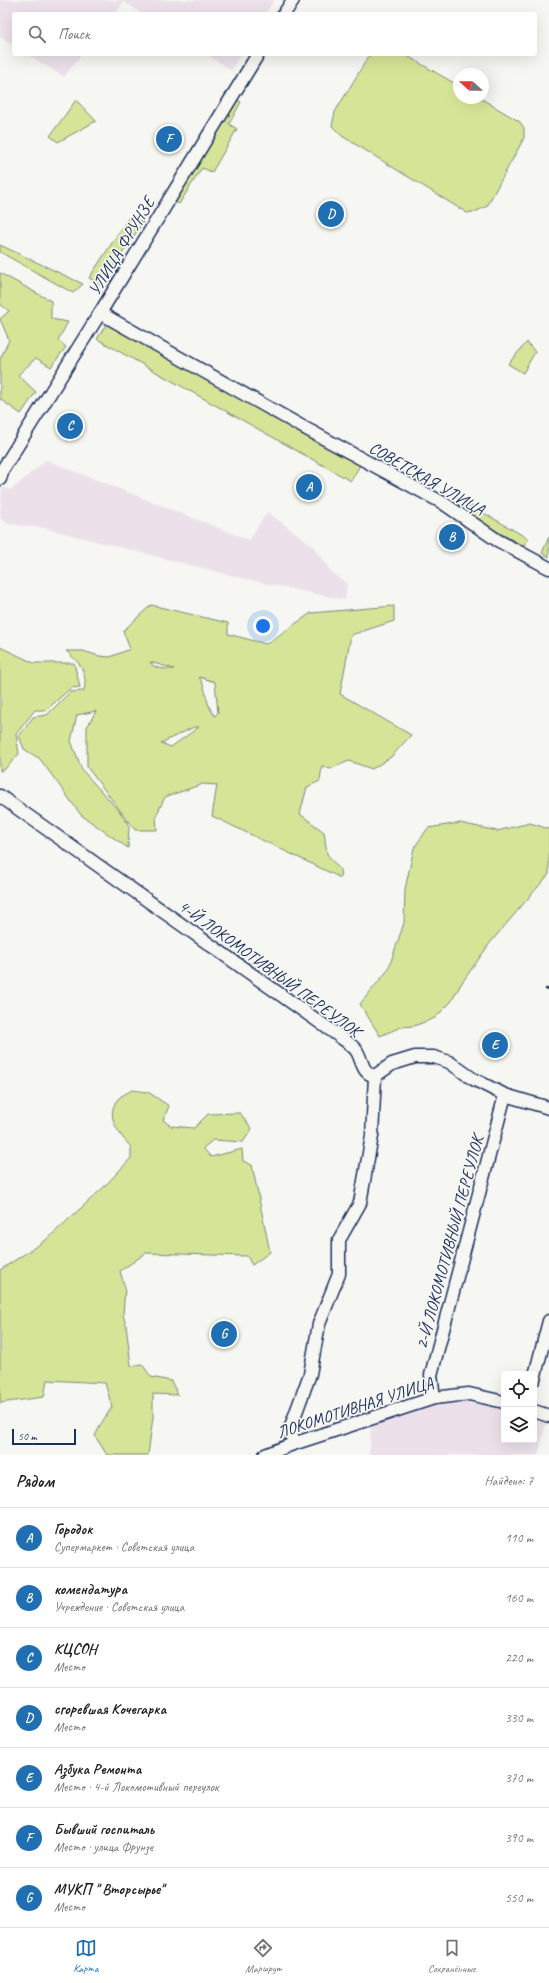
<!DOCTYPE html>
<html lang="ru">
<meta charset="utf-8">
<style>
body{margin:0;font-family:Caveat,sans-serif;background:#f2f2f2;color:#202124}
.controls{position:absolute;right:12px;bottom:12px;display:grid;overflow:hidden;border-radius:4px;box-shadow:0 4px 16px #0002}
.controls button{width:36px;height:36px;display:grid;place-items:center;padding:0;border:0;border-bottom:1px solid #e0e0e0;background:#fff;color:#202124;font:20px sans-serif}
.compass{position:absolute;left:453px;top:68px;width:36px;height:36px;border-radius:50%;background:#fff;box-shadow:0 4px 16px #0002;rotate:291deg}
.scale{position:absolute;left:12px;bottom:10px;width:64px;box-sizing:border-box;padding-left:4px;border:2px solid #1b2f5e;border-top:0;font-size:11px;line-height:14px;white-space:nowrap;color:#1b2f5e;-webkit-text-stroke:3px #f6f6f2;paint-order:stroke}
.you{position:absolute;left:263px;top:626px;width:14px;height:14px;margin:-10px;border:3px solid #fff;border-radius:50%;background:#1a73e8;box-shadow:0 0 0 6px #1a73e833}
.badge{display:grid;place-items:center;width:26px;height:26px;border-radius:50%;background:#1f6fb2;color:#fff;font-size:13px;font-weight:700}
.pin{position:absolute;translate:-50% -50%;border:2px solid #fff;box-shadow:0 1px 4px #0006}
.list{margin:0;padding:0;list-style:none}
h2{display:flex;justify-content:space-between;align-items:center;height:52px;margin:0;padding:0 16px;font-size:17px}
h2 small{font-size:13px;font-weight:400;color:#757577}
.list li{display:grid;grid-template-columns:26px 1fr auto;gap:12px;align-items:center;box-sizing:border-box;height:60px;padding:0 16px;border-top:1px solid #e0e0e0}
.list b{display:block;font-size:15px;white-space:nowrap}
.list p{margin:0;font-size:13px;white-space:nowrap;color:#757577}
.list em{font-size:13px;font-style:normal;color:#757577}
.icon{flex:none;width:22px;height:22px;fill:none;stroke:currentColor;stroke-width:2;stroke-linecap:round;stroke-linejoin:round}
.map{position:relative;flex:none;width:549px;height:1455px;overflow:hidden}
.search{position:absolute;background:#fff;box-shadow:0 4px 16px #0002;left:12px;right:12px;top:12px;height:44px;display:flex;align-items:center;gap:10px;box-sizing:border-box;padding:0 14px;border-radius:4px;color:#757577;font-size:15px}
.sheet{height:472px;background:#fff}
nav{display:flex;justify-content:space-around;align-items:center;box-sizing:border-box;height:56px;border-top:1px solid #e0e0e0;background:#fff;font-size:11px;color:#757577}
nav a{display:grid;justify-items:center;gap:2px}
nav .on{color:#1f6fb2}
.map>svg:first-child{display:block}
.built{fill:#ece1ea}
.green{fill:#d6e497;stroke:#788a7a;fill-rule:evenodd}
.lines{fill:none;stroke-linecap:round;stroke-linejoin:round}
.minor-casing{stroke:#1b2f5e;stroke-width:15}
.minor{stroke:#f6f6f2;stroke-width:12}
.rail{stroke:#1b2f5e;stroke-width:2.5}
.labels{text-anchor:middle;stroke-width:3.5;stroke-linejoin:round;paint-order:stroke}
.street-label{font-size:17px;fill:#1b2f5e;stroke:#f6f6f2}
</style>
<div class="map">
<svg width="549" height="1455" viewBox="0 0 549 1455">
<rect width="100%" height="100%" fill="#f6f6f2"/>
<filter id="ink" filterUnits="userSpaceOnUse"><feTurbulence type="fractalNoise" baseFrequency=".025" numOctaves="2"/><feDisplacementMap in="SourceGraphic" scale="8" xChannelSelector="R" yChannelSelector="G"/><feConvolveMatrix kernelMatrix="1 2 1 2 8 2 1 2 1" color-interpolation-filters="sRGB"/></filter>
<g filter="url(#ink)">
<g class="built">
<path d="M0,0H274L265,14H143L124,2L115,14H14V46L0,37Z"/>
<path d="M27,54H82L64,77Z"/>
<path d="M206,54H241L231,70Z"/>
<path d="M46,460L249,540L267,512L311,544L331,571L347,584L345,600L249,580L44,528L8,524L0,518L2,487L11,490Z"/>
<path d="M441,1398L504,1408V1440H534V1416L547,1419L538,1455H369L371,1427Z"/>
</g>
<g class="green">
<path d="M370,54H404L459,86V98H480L520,122L524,128V138L487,206L477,211L467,213L342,136L332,126L335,112Z"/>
<path d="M235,99L241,102L229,124L237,129L212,172L202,168L179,204L174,201Z"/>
<path d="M76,100L96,121L58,142L50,136Z"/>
<path d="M129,217L143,222L101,286L89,278Z"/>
<path d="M0,245L83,284L73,293L0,252Z"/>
<path d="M0,273L51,301V319L68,322L58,340L66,347L51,367L36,358L18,375L36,392L21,414L0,399V359L9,340L0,319L9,311L0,304Z"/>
<path d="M107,323L360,465L351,481L97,339Z"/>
<path d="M527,342L535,352L523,373L508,364Z"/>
<path d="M470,505L529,539L523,546L464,513Z"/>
<path d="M549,537V557L542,553Z"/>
<path d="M151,605L228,623V634L266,644L311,613L394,606V621L351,635L340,694L411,735L391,757L372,769L349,761L330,769L322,766L320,781L307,787L300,814L324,832L327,854L340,870L341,878L212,816L217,785L203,784L165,797L156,816L157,830H135L87,767V727L96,711L77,715L71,741L82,770L120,812L129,826L128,848L81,815L40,759L24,749L19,736L33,717L47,715L70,692L84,691C88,672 80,663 66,651H83L99,656L110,657L130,649L123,631ZM150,662L174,669C166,669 154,670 150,662ZM199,677L215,682L218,713L215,716C204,703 208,689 199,677ZM194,727H199L171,747L161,743Z"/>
<path d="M0,647L34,663H74L80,687L71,688L46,710H35L16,734L19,754L5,769L0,771Z"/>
<path d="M460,823L497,831L530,823L549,829V874L490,943L461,984L451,1002L435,1018L414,1026L401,1027L380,1036L360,1004L388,970L404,923L405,889L414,848L428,828Z"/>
<path d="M132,1090L148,1092L169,1106L163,1120L171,1126L194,1128L208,1114L240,1113L252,1129L243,1142L213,1140L203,1148L211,1157L242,1149L243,1161L252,1165L270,1252L252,1265L247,1256L146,1253L120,1271L125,1288L123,1315L126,1325L131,1366L142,1364L151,1377L171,1381L178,1395L153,1394V1417L148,1455H107L95,1436L102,1422L112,1407L105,1383L47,1380L44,1397L0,1403V1270L46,1240L104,1187L131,1158V1147C119,1134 104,1116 118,1099C121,1095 128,1093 132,1090Z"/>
</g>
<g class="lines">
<defs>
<g id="minor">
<path d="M284,14L293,0"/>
<path d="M258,54L100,313L301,426L443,503L497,540L549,568"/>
<path d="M0,479L3,469L100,313"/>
<path d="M0,796L339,1036C344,1040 352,1045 356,1050C363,1060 361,1073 375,1076L392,1064L415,1057H434L449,1062L473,1079L505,1095L549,1108"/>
<path d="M534,1379L549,1321"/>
<path d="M434,1398L431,1375L505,1095"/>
<path d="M534,1411L549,1416"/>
<path d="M293,1444L291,1426L310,1374L319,1324L339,1274V1240L360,1203L372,1136L375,1076"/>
<path d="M265,1455L293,1444L434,1398L469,1394L504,1402"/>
</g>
</defs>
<use href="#minor" class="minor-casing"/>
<use href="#minor" class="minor"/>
<path class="rail" d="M546,989L549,990"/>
</g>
</g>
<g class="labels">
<g class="street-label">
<text transform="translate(121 246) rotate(-59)" y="6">УЛИЦА ФРУНЗЕ</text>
<text transform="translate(427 478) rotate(30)" y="6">СОВЕТСКАЯ УЛИЦА</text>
<text transform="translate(270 968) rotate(36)" y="6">4-Й ЛОКОМОТИВНЫЙ ПЕРЕУЛОК</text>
<text transform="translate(449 1242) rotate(-75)" y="6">2-Й ЛОКОМОТИВНЫЙ ПЕРЕУЛОК</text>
<text transform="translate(355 1407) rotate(-18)" y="6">ЛОКОМОТИВНАЯ УЛИЦА</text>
</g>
</g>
</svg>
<div class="controls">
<button><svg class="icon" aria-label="locate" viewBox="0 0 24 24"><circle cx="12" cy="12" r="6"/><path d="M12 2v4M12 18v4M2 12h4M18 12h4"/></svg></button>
<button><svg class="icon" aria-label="layers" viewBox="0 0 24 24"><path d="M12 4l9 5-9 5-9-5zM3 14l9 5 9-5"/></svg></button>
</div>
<svg class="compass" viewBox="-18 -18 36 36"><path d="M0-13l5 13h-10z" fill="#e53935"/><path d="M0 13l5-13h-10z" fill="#757577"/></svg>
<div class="scale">50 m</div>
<div class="you"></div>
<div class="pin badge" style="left:309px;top:487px">A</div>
<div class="pin badge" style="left:452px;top:537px">B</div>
<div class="pin badge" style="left:70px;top:426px">C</div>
<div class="pin badge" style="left:331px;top:214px">D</div>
<div class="pin badge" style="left:495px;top:1045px">E</div>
<div class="pin badge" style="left:169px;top:139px">F</div>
<div class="pin badge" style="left:224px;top:1334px">G</div>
<div class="search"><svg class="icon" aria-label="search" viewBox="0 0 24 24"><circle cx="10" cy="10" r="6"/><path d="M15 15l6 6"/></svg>Поиск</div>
</div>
<section class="sheet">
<h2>Рядом<small>Найдено: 7</small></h2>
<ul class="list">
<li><span class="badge">A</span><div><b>Городок</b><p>Супермаркет · Советская улица</p></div><em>110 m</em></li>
<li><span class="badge">B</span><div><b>комендатура</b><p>Учреждение · Советская улица</p></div><em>160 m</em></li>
<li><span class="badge">C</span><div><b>КЦСОН</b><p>Место</p></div><em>220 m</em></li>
<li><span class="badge">D</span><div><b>сгоревшая Кочегарка</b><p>Место</p></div><em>330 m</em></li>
<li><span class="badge">E</span><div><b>Азбука Ремонта</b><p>Место · 4-й Локомотивный переулок</p></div><em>370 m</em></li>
<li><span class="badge">F</span><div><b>Бывший госпиталь</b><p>Место · улица Фрунзе</p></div><em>390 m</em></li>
<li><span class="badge">G</span><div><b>МУКП &quot; Вторсырье&quot;</b><p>Место</p></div><em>550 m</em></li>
</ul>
</section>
<nav>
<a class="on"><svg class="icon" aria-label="map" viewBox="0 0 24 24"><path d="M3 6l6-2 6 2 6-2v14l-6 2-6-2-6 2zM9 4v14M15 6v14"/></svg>Карта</a>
<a><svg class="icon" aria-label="directions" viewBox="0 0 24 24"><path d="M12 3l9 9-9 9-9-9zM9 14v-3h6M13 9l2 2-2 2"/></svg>Маршрут</a>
<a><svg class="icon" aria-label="saved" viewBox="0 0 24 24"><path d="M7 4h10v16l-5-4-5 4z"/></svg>Сохранённые</a>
</nav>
